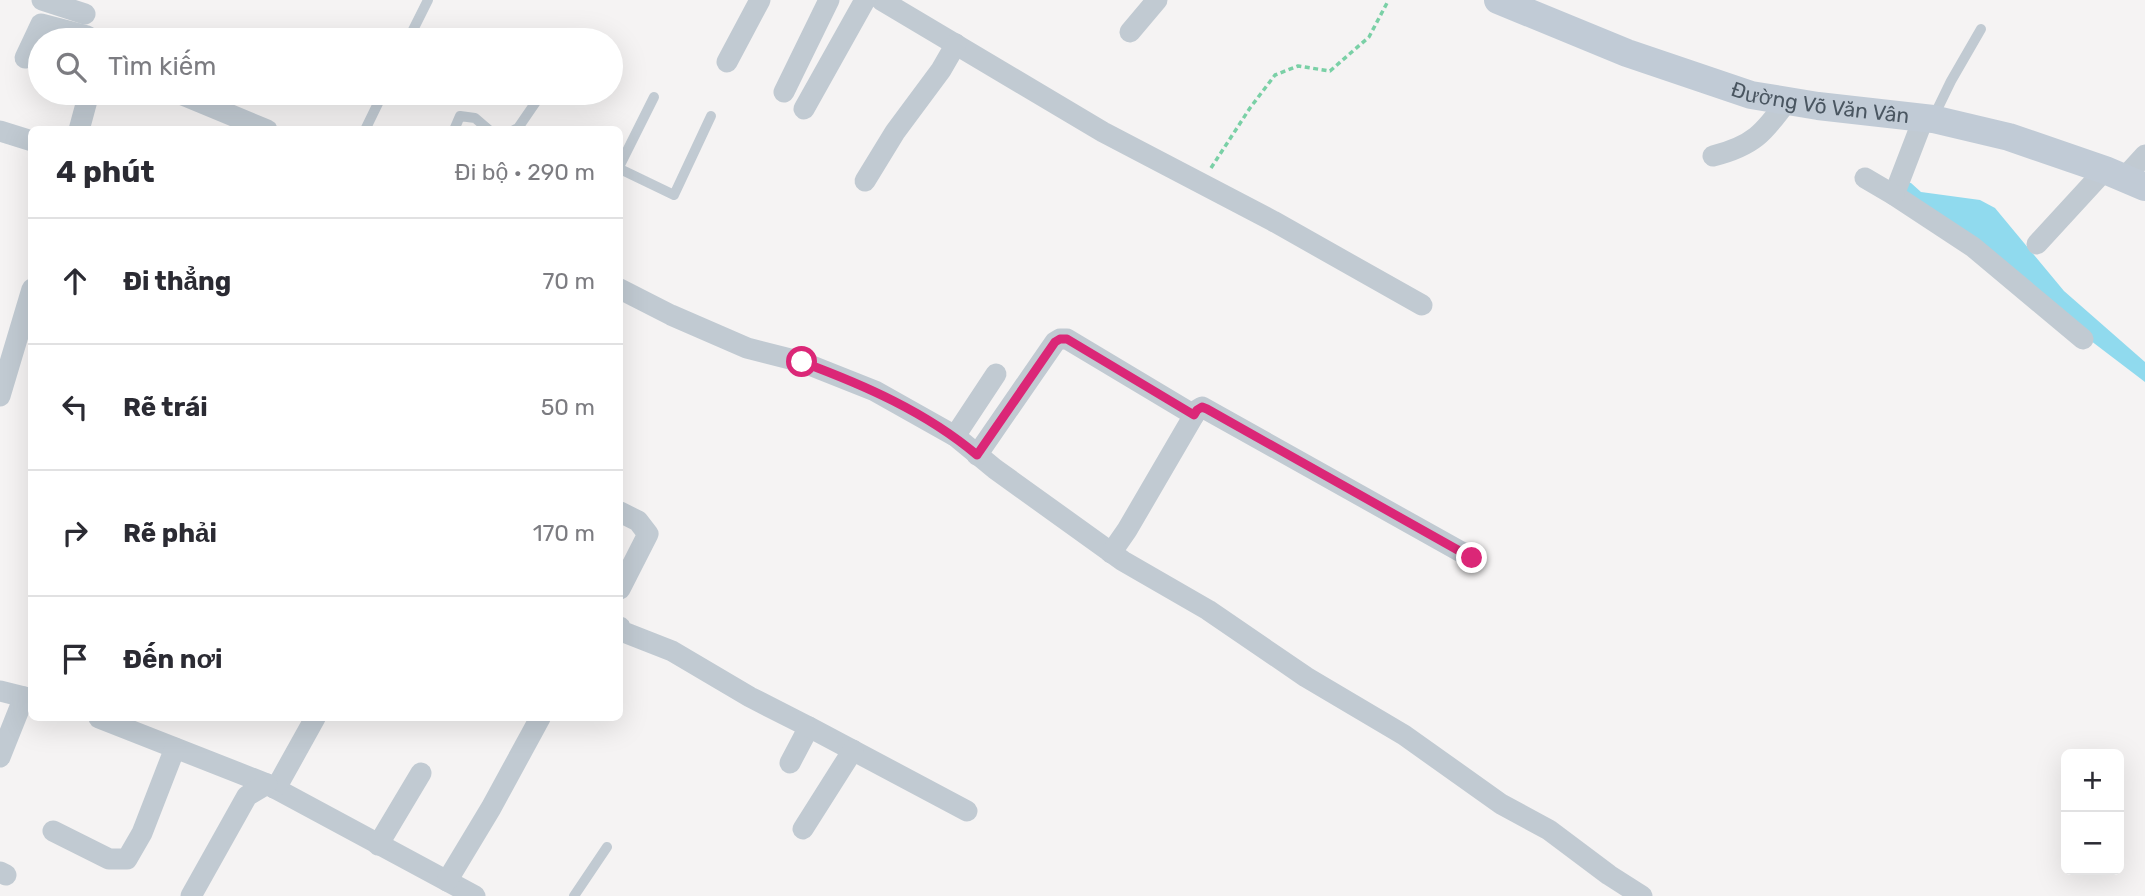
<!DOCTYPE html>
<html lang="vi">
<meta charset="utf-8">
<style>
body{margin:0;font-family:Rubik,sans-serif;background:#f2f2f3;color:#2b2b33}
.controls{position:absolute;right:21px;bottom:21px;display:grid;overflow:hidden;border-radius:10px;box-shadow:0 7px 28px #0002}
.controls button{width:63px;height:63px;display:grid;place-items:center;padding:0;border:0;border-bottom:2px solid #e1e1e2;background:#fff;color:#2b2b33;font:35px sans-serif}
.stop{position:absolute;width:21px;height:21px;margin:-16px;border:5px solid #db2777;border-radius:50%;background:#fff}
.stop.end{background:#db2777;border-color:#fff;box-shadow:0 2px 7px #0008}
.list{margin:0;padding:0;list-style:none}
h2{display:flex;justify-content:space-between;align-items:center;height:91px;margin:0;padding:0 28px;font-size:30px}
h2 small{font-size:23px;font-weight:400;color:#7c7c81}
.list li{display:grid;grid-template-columns:46px 1fr auto;gap:21px;align-items:center;box-sizing:border-box;height:126px;padding:0 28px;border-top:2px solid #e1e1e2}
.list b{display:block;font-size:26px;white-space:nowrap}
.list em{font-size:23px;font-style:normal;color:#7c7c81}
.icon{flex:none;width:38px;height:38px;fill:none;stroke:currentColor;stroke-width:2;stroke-linecap:round;stroke-linejoin:round}
.map{position:relative;flex:none;width:2145px;height:896px;overflow:hidden}
.search{position:absolute;background:#fff;box-shadow:0 7px 28px #0002;left:28px;top:28px;width:595px;height:77px;display:flex;align-items:center;gap:18px;box-sizing:border-box;padding:0 24px;border-radius:38px;color:#7c7c81;font-size:26px}
.panel{position:absolute;background:#fff;box-shadow:0 7px 28px #0002;left:28px;top:126px;width:595px;height:595px;border-radius:10px}
.map>svg:first-child{display:block}
.water{fill:#90daee}
.lines{fill:none;stroke-linecap:round;stroke-linejoin:round}
.path{stroke:#7ad0a6;stroke-width:3.5;stroke-dasharray:5 3.5;stroke-linecap:butt}
.lane{stroke:#c1cad2;stroke-width:10}
.street{stroke:#c1cad2;stroke-width:21}
.secondary{stroke:#c1cbd6;stroke-width:28}
.route{stroke:#db2777;stroke-width:9}
.labels{text-anchor:middle;stroke-width:5;stroke-linejoin:round;paint-order:stroke}
.street-label{font-size:21px;fill:#4a5661;stroke:#fff}
</style>
<div class="map">
<svg width="2145" height="896" viewBox="0 0 2145 896">
<rect width="100%" height="100%" fill="#f5f3f3"/>
<path class="water" d="M1906,182L1911,183L1921,192L1980,200L1995,208L2064,291L2145,362V382L1906,200Z"/>
<g class="lines">
<path class="path" d="M1211,168L1250,108L1275,75L1298,66L1330,71L1369,37L1387,3"/>
<g class="lane">
<path d="M408,40L428,0"/>
<path d="M1934,116L1951,81L1981,29"/>
<path d="M365,130L383,93"/>
<path d="M454,130L460,116L475,118L489,130"/>
<path d="M514,130L518,128L542,93"/>
<path d="M620,165L654,97"/>
<path d="M620,169L674,195L711,116"/>
<path d="M574,896L607,847"/>
</g>
<g class="street">
<path d="M42,0L85,14"/>
<path d="M881,0L1103,132L1273,221L1422,305"/>
<path d="M1130,32L1157,0"/>
<path d="M25,58L41,24L87,36"/>
<path d="M727,62L760,0"/>
<path d="M784,92L829,0"/>
<path d="M178,93L267,130"/>
<path d="M804,109L865,0"/>
<path d="M1924,117L1894,195L1973,247L2083,339"/>
<path d="M79,130L89,93"/>
<path d="M0,131L32,141"/>
<path d="M1713,156C1753,146 1764,133 1787,101"/>
<path d="M1865,178L1894,195"/>
<path d="M2124,178L2145,155"/>
<path d="M865,181L895,132L941,70L956,44"/>
<path d="M2037,244L2105,170"/>
<path d="M620,289L671,315L747,348L802,362L875,391L955,436L995,469L1123,561L1208,610L1306,677L1404,735L1501,804L1549,830L1609,875L1642,896"/>
<path d="M0,396L32,289"/>
<path d="M955,436L996,374"/>
<path d="M977,455L1055,342L1060,339H1067L1194,415"/>
<path d="M620,512L638,521L648,534L620,589"/>
<path d="M1111,553L1127,530L1197,410L1202,407L1472,558"/>
<path d="M620,627L621,631L672,651L750,697L809,727L790,763"/>
<path d="M0,691L32,699"/>
<path d="M99,718L267,784L475,896"/>
<path d="M809,727L967,811"/>
<path d="M0,757L24,697"/>
<path d="M274,788L280,781L315,718"/>
<path d="M803,829L853,750"/>
<path d="M53,831L109,859H127L142,833L175,748"/>
<path d="M378,845L421,773"/>
<path d="M0,872L6,875"/>
<path d="M447,881L491,808L540,718"/>
<path d="M191,896L247,796L267,784"/>
</g>
<path class="secondary" id="s1" d="M1498,0L1627,53L1751,95L1818,106L1933,119L2009,137L2105,170L2145,187"/>
</g>
<g class="lines">
<path class="route" d="M802,362C864,385 926,412 977,455L1055,342L1060,339H1067L1194,415L1197,410L1202,407L1207,409L1472,558"/>
</g>
<g class="labels">
<g class="street-label">
<text dy="7" stroke="none"><textPath href="#s1" startOffset="340">Đường Võ Văn Vân</textPath></text>
</g>
</g>
</svg>
<div class="controls">
<button>+</button>
<button>−</button>
</div>
<div class="stop" style="left:802px;top:362px"></div>
<div class="stop end" style="left:1472px;top:558px"></div>
<div class="search"><svg class="icon" aria-label="search" viewBox="0 0 24 24"><circle cx="10" cy="10" r="6"/><path d="M15 15l6 6"/></svg>Tìm kiếm</div>
<section class="panel">
<h2>4 phút<small>Đi bộ · 290 m</small></h2>
<ul class="list">
<li><svg class="icon" aria-label="ahead" viewBox="0 0 24 24"><path d="M12 20V5M6 11l6-6 6 6"/></svg><div><b>Đi thẳng</b></div><em>70 m</em></li>
<li><svg class="icon" aria-label="left" viewBox="0 0 24 24"><path d="M17 20v-9H6M10 6l-5 5 5 5"/></svg><div><b>Rẽ trái</b></div><em>50 m</em></li>
<li><svg class="icon" aria-label="right" viewBox="0 0 24 24"><path d="M7 20v-9h11M14 6l5 5-5 5"/></svg><div><b>Rẽ phải</b></div><em>170 m</em></li>
<li><svg class="icon" aria-label="arrive" viewBox="0 0 24 24"><path d="M6 21V4h12l-3 4 3 4H6"/></svg><div><b>Đến nơi</b></div></li>
</ul>
</section>
</div>
